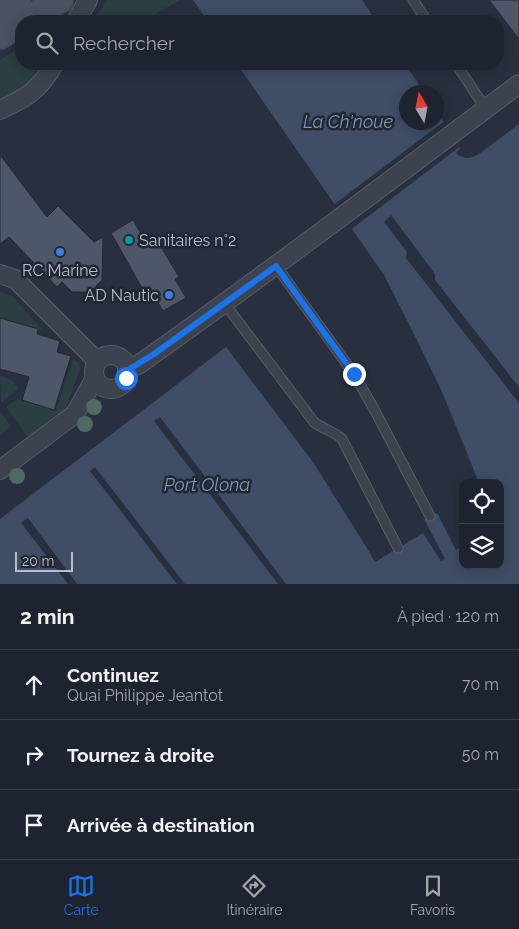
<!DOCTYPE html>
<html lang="fr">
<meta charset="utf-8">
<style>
body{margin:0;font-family:Raleway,sans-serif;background:#262c37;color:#f1f3f6}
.controls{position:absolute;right:15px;bottom:15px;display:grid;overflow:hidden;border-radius:10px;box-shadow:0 2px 12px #0003}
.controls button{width:45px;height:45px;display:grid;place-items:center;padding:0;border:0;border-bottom:1px solid #3c414b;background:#1e242f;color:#f1f3f6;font:25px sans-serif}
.compass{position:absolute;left:399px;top:85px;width:45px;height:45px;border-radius:50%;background:#1e242f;box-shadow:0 2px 12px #0003;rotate:350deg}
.scale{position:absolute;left:15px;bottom:12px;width:58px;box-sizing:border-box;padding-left:5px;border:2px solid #b8bec9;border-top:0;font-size:14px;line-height:18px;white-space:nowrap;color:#b8bec9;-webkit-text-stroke:4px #202834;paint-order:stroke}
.stop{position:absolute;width:15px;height:15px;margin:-11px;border:4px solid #1a73e8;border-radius:50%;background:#fff}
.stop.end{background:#1a73e8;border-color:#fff;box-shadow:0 1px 5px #0008}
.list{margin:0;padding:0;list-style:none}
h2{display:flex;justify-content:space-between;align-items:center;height:65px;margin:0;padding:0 20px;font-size:21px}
h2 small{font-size:16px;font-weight:400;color:#a1a4aa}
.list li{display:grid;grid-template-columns:32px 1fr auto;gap:15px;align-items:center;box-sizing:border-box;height:70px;padding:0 20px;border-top:1px solid #3c414b}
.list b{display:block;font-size:19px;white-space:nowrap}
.list p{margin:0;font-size:16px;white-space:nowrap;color:#a1a4aa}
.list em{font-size:16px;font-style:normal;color:#a1a4aa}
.icon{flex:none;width:28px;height:28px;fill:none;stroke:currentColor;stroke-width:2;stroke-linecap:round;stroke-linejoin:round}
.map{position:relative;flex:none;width:519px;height:584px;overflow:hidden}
.search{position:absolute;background:#1e242f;box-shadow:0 2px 12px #0003;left:15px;right:15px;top:15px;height:55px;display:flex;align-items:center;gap:12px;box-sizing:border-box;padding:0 18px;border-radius:20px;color:#a1a4aa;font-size:19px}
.sheet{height:275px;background:#1e242f}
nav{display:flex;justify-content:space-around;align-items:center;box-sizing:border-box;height:70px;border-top:1px solid #3c414b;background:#1e242f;font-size:14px;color:#a1a4aa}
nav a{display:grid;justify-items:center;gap:2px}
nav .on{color:#1a73e8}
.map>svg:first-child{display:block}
.green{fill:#2b3e41}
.water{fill:#3f4d66}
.pier{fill:#28303f}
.building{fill:#4e5767;stroke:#222a36}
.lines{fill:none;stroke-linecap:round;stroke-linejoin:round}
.lane-casing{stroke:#565e69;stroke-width:11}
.street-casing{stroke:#565e69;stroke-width:20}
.secondary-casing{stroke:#454c58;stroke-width:28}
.lane{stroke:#3c434f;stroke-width:9}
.street{stroke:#3c434f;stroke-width:18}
.secondary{stroke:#4a5261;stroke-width:25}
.tree{fill:#506961}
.route{stroke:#1a73e8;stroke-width:6}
.culture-dot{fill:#0f9aa8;stroke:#202834;stroke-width:2}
.shop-dot{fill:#3f7fe0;stroke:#202834;stroke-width:2}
.labels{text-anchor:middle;stroke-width:5;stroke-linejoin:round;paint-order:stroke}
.poi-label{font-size:16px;fill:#b8bec9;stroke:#202834;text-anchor:start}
.water-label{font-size:18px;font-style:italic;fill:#8293ae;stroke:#202834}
</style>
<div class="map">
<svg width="519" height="584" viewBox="0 0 519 584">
<rect width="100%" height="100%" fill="#28303f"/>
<g class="green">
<path d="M108,0H180L144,21H92Z"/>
<path d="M21,47V64H45L33,83L0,103V60Z"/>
<path d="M0,291L12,296L42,329H38L0,318Z"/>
<path d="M73,359L79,363L80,369L66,408L28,437L6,407L18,399L56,410Z"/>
<path d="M0,376L12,380L18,389L1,403Z"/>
<path d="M1,412L11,426L0,435V413Z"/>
</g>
<g class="water">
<path d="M193,0H362L376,21H208Z"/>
<path d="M237,64H405L424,92H406V122H436L437,111L460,148L456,153C464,160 470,159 479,154L519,124V584H0V519L226,347L313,462L375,561L423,533L441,561L445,559L424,519L437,513L456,550L463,545V565H500V483H479L443,394L415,336L384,275Z"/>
</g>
<g class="pier">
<path d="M446,120L462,145L349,231L332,206Z"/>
<path d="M391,215L435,274V280L519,387V403L406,258L407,252L384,222Z"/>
<path d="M160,417L286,584H278L154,421Z"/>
<path d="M95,467L185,584H177L90,471Z"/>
<path d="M28,518L77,584H68L21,523Z"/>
<path d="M354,523L375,558L422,531L423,533L375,562Z"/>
</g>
<g class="building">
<path d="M489,0H519V39Z"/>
<path d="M0,155L47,217L58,206L94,242L103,237L102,280L90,292H72L62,282L57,287L9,237L0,244Z"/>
<path d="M133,220L149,247L158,242L179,277L175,279L186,298L163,311L152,292L146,295L111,233Z"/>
<path d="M0,318L38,329L37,334L60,341L57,352L71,356L54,410L22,400L29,377L0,369Z"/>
</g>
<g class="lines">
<defs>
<g id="lane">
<path d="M413,0L427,21"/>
<path d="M456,64L486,109"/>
<path d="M276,266L354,374L374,409L430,516"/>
<path d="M225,304L314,422C322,429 334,431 342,439L398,548"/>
</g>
<g id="street">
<path d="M76,21L88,0"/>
<path d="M0,110C26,98 40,90 54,64"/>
<path d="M0,274L15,279L97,361"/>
<circle cx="111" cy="372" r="17"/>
<path d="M127,370L138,365C267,274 393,178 519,84"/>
<path d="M0,470L75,414L95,378"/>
</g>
<g id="secondary">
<path d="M0,10L17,0"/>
<path d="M25,21L60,0"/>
<path d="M0,36L21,23"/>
</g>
</defs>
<use href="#lane" class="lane-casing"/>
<use href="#street" class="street-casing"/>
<use href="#secondary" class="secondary-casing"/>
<use href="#lane" class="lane"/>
<use href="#street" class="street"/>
<use href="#secondary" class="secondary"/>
</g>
<g class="tree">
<circle cx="94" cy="407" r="8"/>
<circle cx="85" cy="424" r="8"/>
<circle cx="17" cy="476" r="8"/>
</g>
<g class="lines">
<path class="route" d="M126,378L128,370L154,354L276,266L354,374"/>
</g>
<circle class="culture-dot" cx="129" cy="240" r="5"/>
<g class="shop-dot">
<circle cx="60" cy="252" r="5"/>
<circle cx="169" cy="295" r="5"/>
</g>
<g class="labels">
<g class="poi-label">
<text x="139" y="246">Sanitaires n°2</text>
<text x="60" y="276" text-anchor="middle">RC Marine</text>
<text x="159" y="301" text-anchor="end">AD Nautic</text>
</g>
<g class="water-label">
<text x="348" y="128">La Ch'noue</text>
<text x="207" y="491">Port Olona</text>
</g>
</g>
</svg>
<div class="controls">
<button><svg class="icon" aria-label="locate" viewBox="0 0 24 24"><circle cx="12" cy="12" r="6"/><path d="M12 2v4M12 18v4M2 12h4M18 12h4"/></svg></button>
<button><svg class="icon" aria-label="layers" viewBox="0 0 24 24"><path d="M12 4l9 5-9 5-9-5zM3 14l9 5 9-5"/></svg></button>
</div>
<svg class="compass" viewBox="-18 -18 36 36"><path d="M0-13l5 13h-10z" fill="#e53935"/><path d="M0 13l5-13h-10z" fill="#a1a4aa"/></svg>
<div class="scale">20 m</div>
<div class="stop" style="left:126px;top:378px"></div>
<div class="stop end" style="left:354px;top:374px"></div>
<div class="search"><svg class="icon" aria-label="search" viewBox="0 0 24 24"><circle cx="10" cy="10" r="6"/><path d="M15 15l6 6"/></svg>Rechercher</div>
</div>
<section class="sheet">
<h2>2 min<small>À pied · 120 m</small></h2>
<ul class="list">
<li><svg class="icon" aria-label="ahead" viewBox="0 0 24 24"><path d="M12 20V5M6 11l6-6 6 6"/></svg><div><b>Continuez</b><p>Quai Philippe Jeantot</p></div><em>70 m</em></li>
<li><svg class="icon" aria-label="right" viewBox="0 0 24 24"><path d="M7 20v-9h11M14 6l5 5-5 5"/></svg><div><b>Tournez à droite</b></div><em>50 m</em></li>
<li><svg class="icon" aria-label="arrive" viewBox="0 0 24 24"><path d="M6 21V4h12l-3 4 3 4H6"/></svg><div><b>Arrivée à destination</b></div></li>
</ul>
</section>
<nav>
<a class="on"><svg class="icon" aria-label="map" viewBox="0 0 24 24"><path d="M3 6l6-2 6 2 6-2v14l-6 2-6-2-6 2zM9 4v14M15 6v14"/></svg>Carte</a>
<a><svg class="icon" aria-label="directions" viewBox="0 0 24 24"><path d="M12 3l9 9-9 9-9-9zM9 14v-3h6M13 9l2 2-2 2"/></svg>Itinéraire</a>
<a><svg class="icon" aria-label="saved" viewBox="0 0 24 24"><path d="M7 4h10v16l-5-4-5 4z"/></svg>Favoris</a>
</nav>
